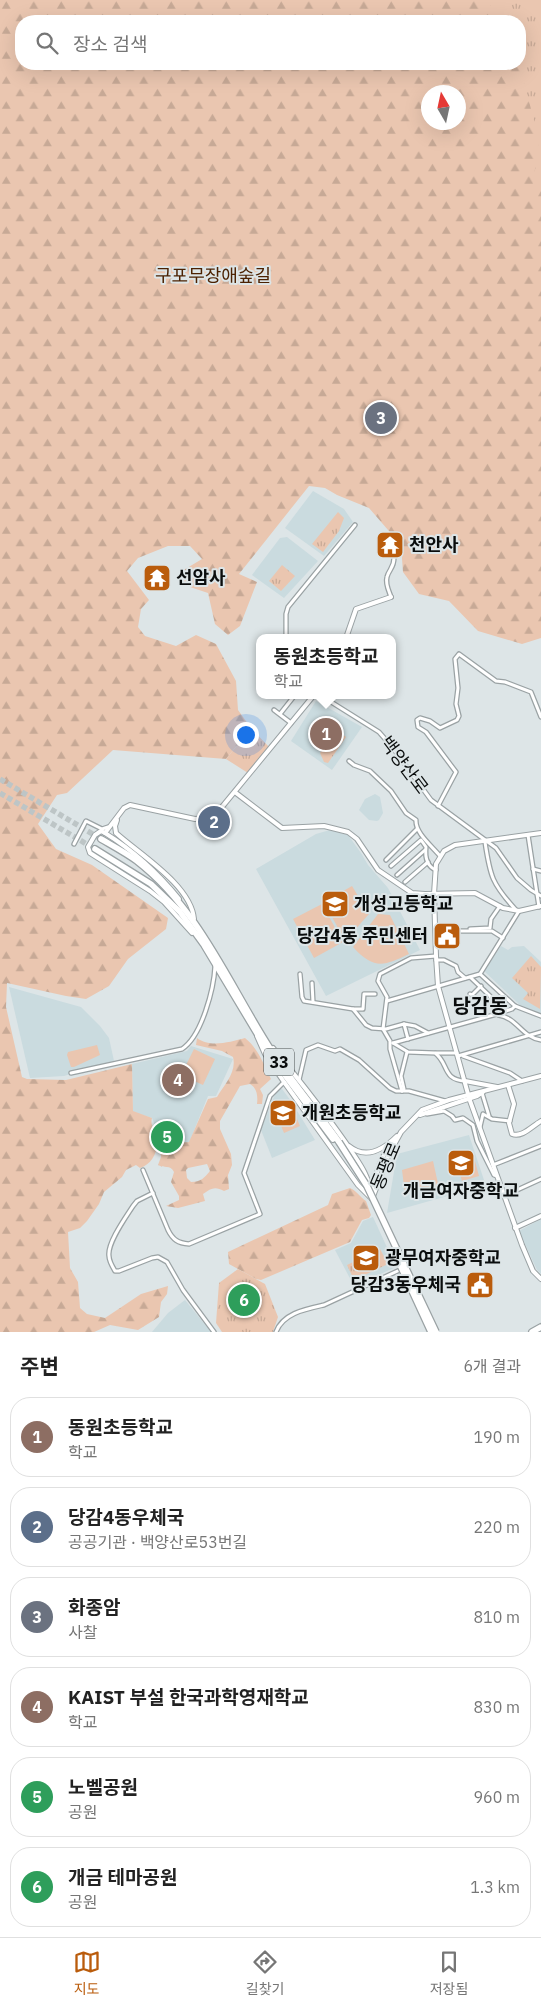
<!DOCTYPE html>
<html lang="ko">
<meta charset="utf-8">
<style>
body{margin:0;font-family:"IBM Plex Sans","Noto Sans KR",sans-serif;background:#f2f2f2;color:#222}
.compass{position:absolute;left:421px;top:85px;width:45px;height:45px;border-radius:50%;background:#fff;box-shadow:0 5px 20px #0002;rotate:351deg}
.you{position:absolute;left:245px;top:734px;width:18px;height:18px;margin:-12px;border:4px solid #fff;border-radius:50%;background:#1a73e8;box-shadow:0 0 0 8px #1a73e833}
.badge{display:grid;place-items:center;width:32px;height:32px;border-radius:50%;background:#ba5c0c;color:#fff;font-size:16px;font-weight:700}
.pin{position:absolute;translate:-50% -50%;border:2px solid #fff;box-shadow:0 1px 5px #0006}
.popup{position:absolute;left:256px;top:634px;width:140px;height:65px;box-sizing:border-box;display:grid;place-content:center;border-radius:10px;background:#fff;filter:drop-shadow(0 1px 4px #0005);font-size:16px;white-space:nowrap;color:#767676}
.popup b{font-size:19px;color:#222}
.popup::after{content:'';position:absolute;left:50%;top:100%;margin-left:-10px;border:10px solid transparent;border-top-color:#fff}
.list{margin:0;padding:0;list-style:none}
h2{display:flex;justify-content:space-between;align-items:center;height:65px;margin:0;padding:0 20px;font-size:21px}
h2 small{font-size:16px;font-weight:400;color:#767676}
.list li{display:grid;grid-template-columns:32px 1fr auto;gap:15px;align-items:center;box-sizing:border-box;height:80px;margin:0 10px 10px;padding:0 10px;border:1px solid #e0e0e0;border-radius:20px}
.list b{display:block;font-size:19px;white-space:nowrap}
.list p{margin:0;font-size:16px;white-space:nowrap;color:#767676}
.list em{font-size:16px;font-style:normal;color:#767676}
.icon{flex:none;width:28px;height:28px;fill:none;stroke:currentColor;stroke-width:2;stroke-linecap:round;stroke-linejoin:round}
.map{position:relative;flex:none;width:541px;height:1332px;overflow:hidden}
.search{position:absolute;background:#fff;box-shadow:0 5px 20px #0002;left:15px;right:15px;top:15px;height:55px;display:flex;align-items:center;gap:12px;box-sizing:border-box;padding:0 18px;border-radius:20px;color:#767676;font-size:19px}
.sheet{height:605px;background:#fff}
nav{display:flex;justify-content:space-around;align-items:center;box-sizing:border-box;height:70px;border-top:1px solid #e0e0e0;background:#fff;font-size:14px;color:#767676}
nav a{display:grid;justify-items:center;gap:2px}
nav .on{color:#ba5c0c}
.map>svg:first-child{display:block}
.built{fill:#cadbdf}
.forest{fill:url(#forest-firs);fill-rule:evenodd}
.park{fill:url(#park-tufts)}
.pitch{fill:#eac6b0}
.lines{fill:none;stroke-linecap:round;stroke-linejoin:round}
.highway-tunnel{stroke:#bdc5c6;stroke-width:5.5;stroke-dasharray:5.5 3;stroke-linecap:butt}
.street-casing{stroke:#9aa2a4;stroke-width:5.5}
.secondary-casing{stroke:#9aa2a4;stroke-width:6}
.highway-casing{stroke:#9aa2a4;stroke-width:8}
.street{stroke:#fff;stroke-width:3}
.secondary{stroke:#fff;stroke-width:4}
.highway{stroke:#fff;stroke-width:5.5}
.highway-bridge-casing{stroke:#9aa2a4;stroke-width:8;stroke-linecap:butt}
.highway-bridge{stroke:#fff;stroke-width:5.5}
.labels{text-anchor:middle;stroke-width:4;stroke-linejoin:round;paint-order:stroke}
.shield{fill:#dde5e7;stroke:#494e4e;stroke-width:1}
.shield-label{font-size:16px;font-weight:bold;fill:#0a0d0d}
.park-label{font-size:18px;fill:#4c2202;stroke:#dde5e7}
.poi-label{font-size:18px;font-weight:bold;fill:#0a0d0d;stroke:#dde5e7;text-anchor:start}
.street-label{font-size:18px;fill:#0a0d0d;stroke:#dde5e7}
.quarter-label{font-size:20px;font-weight:bold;fill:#0a0d0d;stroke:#dde5e7}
</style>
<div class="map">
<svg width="541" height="1332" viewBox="0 0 541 1332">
<defs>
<pattern id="forest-firs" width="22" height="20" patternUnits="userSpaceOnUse" patternTransform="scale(1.25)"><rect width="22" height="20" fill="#eac6b0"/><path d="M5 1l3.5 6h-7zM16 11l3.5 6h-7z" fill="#c7a996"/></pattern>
<pattern id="park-tufts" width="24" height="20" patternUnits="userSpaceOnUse" patternTransform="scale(1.25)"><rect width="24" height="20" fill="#eac6b0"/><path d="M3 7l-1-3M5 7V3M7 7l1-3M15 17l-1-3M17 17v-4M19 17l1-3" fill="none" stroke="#c7a996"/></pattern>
</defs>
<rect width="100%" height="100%" fill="#dde5e7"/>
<g class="built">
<path d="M313,491L344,509L353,522L324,556L285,528Z"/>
<path d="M287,537L318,561L284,598L252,575L280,538Z"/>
<path d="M316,701L362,727L332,770L291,741Z"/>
<path d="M375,794L380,797L383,813L379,820L377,821L369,820L359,810L365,799Z"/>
<path d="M330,830L348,835L361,853L368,865L388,888L420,950L326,996L256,869L316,834Z"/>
<path d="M501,946L508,950L512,947L524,946L541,962V1013L520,1005L484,971Z"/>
<path d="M9,987L81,1007L100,1026L109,1038L114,1061L64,1076L30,1078Z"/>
<path d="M191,1046L233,1059L216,1096H208L189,1143L162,1142L152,1118L133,1112L132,1064L187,1051Z"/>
<path d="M278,1089H282L291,1101L315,1140L272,1158L261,1130L273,1099Z"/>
<path d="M469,1135L485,1183L462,1189L449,1187L451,1195L387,1213L397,1154Z"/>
<path d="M373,1217L396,1267L354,1286L335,1250L351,1243L363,1221Z"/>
<path d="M541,1219V1274L537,1270L519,1231Z"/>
<path d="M185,1300L211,1332H152L168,1313Z"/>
</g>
<g class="forest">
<path d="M0,0H531L541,2V638L522,644L478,631L449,601L419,594L403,572L401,545L369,508L337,495L325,488L309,486L239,574L257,582L240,626L228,635L215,624L208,593L181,584L182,571L202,559L190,546H168L138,558L127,571L149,600L141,609L138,627L145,636L176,646L196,635L216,644L236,681L238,710L251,728L226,759L113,750L67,793L57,795L38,824L56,849L92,865L168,918L166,929L128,959L109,986L86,999L66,996L7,983L6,1007L22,1077L27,1079L66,1080L132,1064L133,1111L152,1118C150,1125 154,1128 156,1134C160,1149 153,1164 140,1168L136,1165L126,1170L122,1177L104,1192L99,1204L87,1221L80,1228L68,1232L70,1268L78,1282L80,1308L87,1314L105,1318L141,1294L168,1286L167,1294L161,1302L159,1317L138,1330L110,1325L94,1332H0ZM21,21H520V64H21ZM428,92H458V122H428Z"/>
<path d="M197,1038C210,1048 230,1042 245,1038C258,1048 264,1065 271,1079L260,1089L263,1095L262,1104H257C258,1096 257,1088 250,1084L240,1086L220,1121V1129L231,1154L232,1165L228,1175L229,1189L224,1191C215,1186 211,1188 203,1194L205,1201L178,1208L166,1206L179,1200V1196L171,1182L174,1172C170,1164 164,1169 158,1165L161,1157L160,1147L162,1144L189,1142L208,1099L217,1097C224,1085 237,1072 233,1057L222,1051L196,1045ZM207,1164L210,1171C204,1178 201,1182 191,1182L187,1178L186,1170L188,1168Z"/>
<path d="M350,1188C357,1191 360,1197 366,1201L371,1215L369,1218L362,1220L350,1242L261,1280L256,1279L229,1264L228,1252L328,1205L332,1194Z"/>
</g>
<g class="park">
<path d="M490,0H541V180L533,184L539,139L519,64L520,21H498L490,4Z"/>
<path d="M338,512L344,518L339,531L323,552L312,544Z"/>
<path d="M282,565L295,576L281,591L269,581Z"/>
<path d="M251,728L269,747L248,773L226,759Z"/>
<path d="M335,729L346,737L328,763L324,762L320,753Z"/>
<path d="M531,956L541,967L540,1009L523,999L528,993L512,978Z"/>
<path d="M380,1249L388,1264L354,1280L347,1265Z"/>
<path d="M238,1269L265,1284L278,1317L273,1332H222L216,1323L219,1283Z"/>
</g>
<g class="pitch">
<path d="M352,886L369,914L345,941L324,902Z"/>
<path d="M322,904L343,942L314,958L293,919Z"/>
<path d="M378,914L390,915L409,954C384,966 374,970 353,947Z"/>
<path d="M97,1045L100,1055L74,1067H71L67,1055L68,1052Z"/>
<path d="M194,1049L215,1059L203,1085L181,1075Z"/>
<path d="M295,1114L300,1126L284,1133L279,1121Z"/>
<path d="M472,1150L479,1176L462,1181L454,1154Z"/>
<path d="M433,1161L439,1188L405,1194L402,1170Z"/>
</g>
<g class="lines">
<g class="highway-tunnel">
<path d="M0,779L101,839"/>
<path d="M0,793L95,849"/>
</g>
<defs>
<g id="street">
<path d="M391,597C389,591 385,584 387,577C389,569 394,568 394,558"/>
<path d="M286,638V614L288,607L355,525"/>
<path d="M320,695L379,732L393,748L431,800L496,848L517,878L531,890L541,896"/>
<path d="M274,710L291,723"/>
<path d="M280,714L295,695"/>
<path d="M349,761L354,765L370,771L391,791L406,813L416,820C415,833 432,846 440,856"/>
<path d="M438,806L456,772L426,732L418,727L417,720L420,718L430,721L440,728L457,720L459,716L456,704L458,688L455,659L459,654L496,681L505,682L531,692L541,717"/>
<path d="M528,835L539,907"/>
<path d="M485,842C490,876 492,884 516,910"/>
<path d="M74,844L86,821L102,829L108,827"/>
<path d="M386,860L417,829"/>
<path d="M391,866L421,840L426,847C425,856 426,866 436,870"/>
<path d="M533,869L541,871"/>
<path d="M397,875L425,850"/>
<path d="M405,882L428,862"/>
<path d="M470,929L490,928L491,919L500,906"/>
<path d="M436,931H492L503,938"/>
<path d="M436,960H444L456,966L458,972L465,978"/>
<path d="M300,974L302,997L304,1001L353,1009L366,1025L372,1028L386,1029L404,1024L415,1026L428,1033"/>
<path d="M480,974L515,1006L541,1016"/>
<path d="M470,977L490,996L498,1015C518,1018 521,1037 541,1040"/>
<path d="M312,983L313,1002"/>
<path d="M470,994L472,995L481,986"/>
<path d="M387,1001L480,974L519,911"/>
<path d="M353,1009H363L364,994H375"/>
<path d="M404,1024L408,1039"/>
<path d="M393,1043L497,1014L512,1009L515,1006"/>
<path d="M393,1043L408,1052L435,1053C449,1063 442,1080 465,1081"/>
<path d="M436,1053H457"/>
<path d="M458,1056L541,1032"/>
<path d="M463,1056L510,1073L522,1081"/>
<path d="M71,1073L182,1049C202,1036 214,988 215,966"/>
<path d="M299,1080L306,1050L318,1045L335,1051L340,1049L359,1060L390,1088L396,1091H409L445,1101"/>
<path d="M402,1091L390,1049V1041L383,1029L387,997L378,981L380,974L411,958L436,956"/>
<path d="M402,1091L404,1089L401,1076L407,1052"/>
<path d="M482,1093L489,1116"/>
<path d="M427,1114L444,1111L452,1116L455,1120L463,1118L473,1125L477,1141L494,1175L497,1176"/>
<path d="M480,1127L483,1114L492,1119L510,1121"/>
<path d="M493,1165L541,1146"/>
<path d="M143,1170L168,1230C173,1240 178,1243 189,1244L260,1214L244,1173L270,1096L284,1082"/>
<path d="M153,1193L137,1201L133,1206C126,1217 107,1243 109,1256C109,1260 112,1266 115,1271H119L152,1258L158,1257L167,1262L183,1290L214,1332"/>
<path d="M504,1196L541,1179"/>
<path d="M276,1332C283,1313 306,1309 324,1305L402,1269"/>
</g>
<g id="secondary">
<path d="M346,638L356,609L391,597"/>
<path d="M236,793L282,828L324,826L348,832L357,839L378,870L412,893L425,894L475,893L503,908L519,911L541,906"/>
<path d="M117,820L115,826L116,833C139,854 191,885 194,919"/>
<path d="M105,833L124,808L130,805L195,819L206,818L217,813L314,695"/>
<path d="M105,833L101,831L95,835L88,847L90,853L150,891L164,902L192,933"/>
<path d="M105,833C134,851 158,873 179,899"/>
<path d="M257,1036L265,1054L284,1082L358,1185L370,1197"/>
<path d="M273,1048C300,1081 326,1114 350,1149C358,1162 368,1174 370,1190"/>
<path d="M465,1081L497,1087"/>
<path d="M508,1085L514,1104L509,1123L512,1134C522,1138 532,1126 541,1121"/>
<path d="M468,1094L438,986L436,956L434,894L436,864L444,851L455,845L541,833"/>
<path d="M469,1098L522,1245L533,1271L541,1279"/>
<path d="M420,1115L477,1096L483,1092"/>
<path d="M349,1146C366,1160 384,1149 397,1136"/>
<path d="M372,1189L379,1166L388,1146"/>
<path d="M372,1199L389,1154L401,1132L422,1110L449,1100L541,1076"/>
<path d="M515,1228L541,1216"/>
</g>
<g id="highway">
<path d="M101,839C113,846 126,853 137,861C200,910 229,985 271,1050C292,1082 317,1111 339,1142"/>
<path d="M95,849L151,884L180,912L204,945L270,1055L333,1139"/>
<path d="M532,1332L541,1327"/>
</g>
</defs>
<use href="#street" class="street-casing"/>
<use href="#secondary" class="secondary-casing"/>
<use href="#highway" class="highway-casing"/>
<use href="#street" class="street"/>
<use href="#secondary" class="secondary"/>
<use href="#highway" class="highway"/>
<defs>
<g id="highway-bridge">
<path d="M339,1142L367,1186L436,1332"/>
<path d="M401,1267L431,1332"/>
</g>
</defs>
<use href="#highway-bridge" class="highway-bridge-casing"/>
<use href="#highway-bridge" class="highway-bridge"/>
</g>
<defs>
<symbol id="temple-square" viewBox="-11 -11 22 22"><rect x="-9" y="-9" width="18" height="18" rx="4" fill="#ba5c0c" stroke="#dde5e7"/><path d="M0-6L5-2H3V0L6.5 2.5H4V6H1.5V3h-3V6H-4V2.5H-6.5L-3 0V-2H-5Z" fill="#fff"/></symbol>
<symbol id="school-square" viewBox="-11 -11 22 22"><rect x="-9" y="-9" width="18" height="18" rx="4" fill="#ba5c0c" stroke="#dde5e7"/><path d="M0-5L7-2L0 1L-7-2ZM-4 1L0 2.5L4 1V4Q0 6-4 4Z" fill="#fff"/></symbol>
<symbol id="civic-square" viewBox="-11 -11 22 22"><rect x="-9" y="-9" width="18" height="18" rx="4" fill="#ba5c0c" stroke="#dde5e7"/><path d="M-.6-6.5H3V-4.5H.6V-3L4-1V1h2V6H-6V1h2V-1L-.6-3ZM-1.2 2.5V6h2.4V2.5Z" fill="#fff"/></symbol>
</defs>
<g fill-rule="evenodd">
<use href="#temple-square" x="374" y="529" width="32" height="32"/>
<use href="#temple-square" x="141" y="562" width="32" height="32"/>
<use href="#school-square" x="319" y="888" width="32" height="32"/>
<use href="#civic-square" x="431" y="920" width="32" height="32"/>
<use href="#school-square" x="267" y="1097" width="32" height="32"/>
<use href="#school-square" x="445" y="1147" width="32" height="32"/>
<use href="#school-square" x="350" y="1242" width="32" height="32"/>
<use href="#civic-square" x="464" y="1269" width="32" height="32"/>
</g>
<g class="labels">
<rect class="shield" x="264" y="1048.5" width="30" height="27" rx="4"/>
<g class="shield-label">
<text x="279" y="1068">33</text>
</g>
<g class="park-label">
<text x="213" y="282">구포무장애숲길</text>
</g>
<g class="poi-label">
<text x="409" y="551">천안사</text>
<text x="176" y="584">선암사</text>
<text x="354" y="910">개성고등학교</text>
<text x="428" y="942" text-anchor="end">당감4동 주민센터</text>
<text x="302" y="1119">개원초등학교</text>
<text x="461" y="1197" text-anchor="middle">개금여자중학교</text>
<text x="385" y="1264">광무여자중학교</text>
<text x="461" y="1291" text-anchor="end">당감3동우체국</text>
</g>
<g class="street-label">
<text transform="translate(404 765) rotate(53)" y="6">백양산로</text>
<text transform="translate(386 1166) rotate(-67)" y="6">동평로</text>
</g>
<g class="quarter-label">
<text x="480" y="1013">당감동</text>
</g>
</g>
</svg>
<svg class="compass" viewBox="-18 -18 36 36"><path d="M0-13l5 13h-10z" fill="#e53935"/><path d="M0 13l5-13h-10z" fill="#767676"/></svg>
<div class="you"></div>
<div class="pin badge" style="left:326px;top:734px;background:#8d6e63">1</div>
<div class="popup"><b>동원초등학교</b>학교</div>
<div class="pin badge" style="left:214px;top:822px;background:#5c6f8a">2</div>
<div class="pin badge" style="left:381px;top:418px;background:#6b7280">3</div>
<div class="pin badge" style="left:178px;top:1080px;background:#8d6e63">4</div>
<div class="pin badge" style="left:167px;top:1137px;background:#2e9e5b">5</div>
<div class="pin badge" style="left:244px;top:1300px;background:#2e9e5b">6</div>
<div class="search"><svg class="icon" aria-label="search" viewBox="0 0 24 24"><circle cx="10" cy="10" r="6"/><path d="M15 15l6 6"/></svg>장소 검색</div>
</div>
<section class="sheet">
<h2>주변<small>6개 결과</small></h2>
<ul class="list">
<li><span class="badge" style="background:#8d6e63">1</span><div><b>동원초등학교</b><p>학교</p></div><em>190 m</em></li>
<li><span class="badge" style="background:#5c6f8a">2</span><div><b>당감4동우체국</b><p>공공기관 · 백양산로53번길</p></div><em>220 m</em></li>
<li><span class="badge" style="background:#6b7280">3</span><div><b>화종암</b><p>사찰</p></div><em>810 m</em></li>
<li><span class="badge" style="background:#8d6e63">4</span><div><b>KAIST 부설 한국과학영재학교</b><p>학교</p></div><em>830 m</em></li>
<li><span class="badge" style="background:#2e9e5b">5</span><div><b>노벨공원</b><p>공원</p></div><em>960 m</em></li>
<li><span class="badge" style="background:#2e9e5b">6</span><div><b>개금 테마공원</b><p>공원</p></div><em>1.3 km</em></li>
</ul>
</section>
<nav>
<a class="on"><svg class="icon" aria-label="map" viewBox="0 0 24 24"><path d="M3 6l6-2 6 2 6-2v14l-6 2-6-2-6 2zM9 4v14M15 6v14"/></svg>지도</a>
<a><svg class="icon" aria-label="directions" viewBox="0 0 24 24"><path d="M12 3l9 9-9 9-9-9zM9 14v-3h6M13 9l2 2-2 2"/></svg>길찾기</a>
<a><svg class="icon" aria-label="saved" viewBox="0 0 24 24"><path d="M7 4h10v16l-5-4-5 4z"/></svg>저장됨</a>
</nav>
